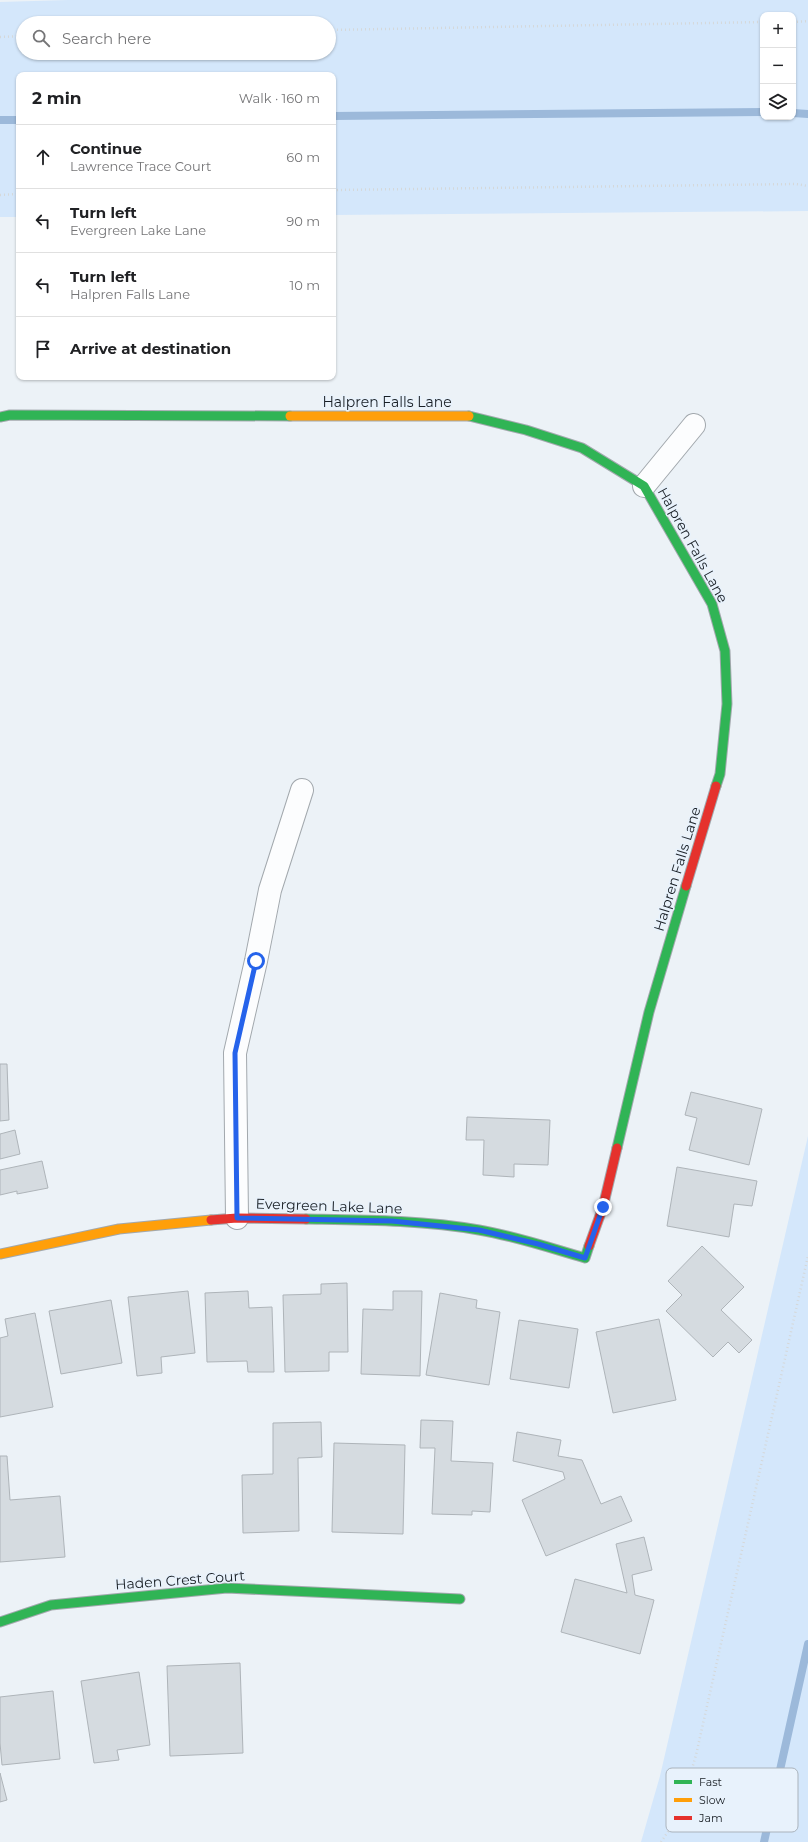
<!DOCTYPE html>
<meta charset="utf-8">
<style>
body{margin:0;font-family:Montserrat,sans-serif;background:#f6f6f6;color:#202124}
.controls{position:absolute;right:12px;top:12px;display:grid;overflow:hidden;border-radius:8px;box-shadow:0 1px 3px #0004}
.controls button{width:36px;height:36px;display:grid;place-items:center;padding:0;border:0;border-bottom:1px solid #e0e0e0;background:#fff;color:#202124;font:20px sans-serif}
.stop{position:absolute;width:12px;height:12px;margin:-9px;border:3px solid #2563eb;border-radius:50%;background:#fff}
.stop.end{background:#2563eb;border-color:#fff;box-shadow:0 1px 4px #0008}
.list{margin:0;padding:0;list-style:none}
h2{display:flex;justify-content:space-between;align-items:center;height:52px;margin:0;padding:0 16px;font-size:17px}
h2 small{font-size:13px;font-weight:400;color:#757577}
.list li{display:grid;grid-template-columns:26px 1fr auto;gap:12px;align-items:center;box-sizing:border-box;height:64px;padding:0 16px;border-top:1px solid #e0e0e0}
.list b{display:block;font-size:15px;white-space:nowrap}
.list p{margin:0;font-size:13px;white-space:nowrap;color:#757577}
.list em{font-size:13px;font-style:normal;color:#757577}
.icon{flex:none;width:22px;height:22px;fill:none;stroke:currentColor;stroke-width:2;stroke-linecap:round;stroke-linejoin:round}
.map{position:relative;flex:none;width:808px;height:1842px;overflow:hidden}
.search{position:absolute;background:#fff;box-shadow:0 1px 3px #0004;left:16px;top:16px;width:320px;height:44px;display:flex;align-items:center;gap:10px;box-sizing:border-box;padding:0 14px;border-radius:22px;color:#757577;font-size:15px}
.panel{position:absolute;background:#fff;box-shadow:0 1px 3px #0004;left:16px;top:72px;width:320px;height:308px;border-radius:8px}
.map>svg:first-child{display:block}
.green{fill:#d4e7fb;fill-rule:evenodd}
.lines{fill:none;stroke-linecap:round;stroke-linejoin:round}
.stream{stroke:#9cb9da;stroke-width:8}
.building{fill:#d5dbe0;stroke:#aeb4b9}
.street-casing{stroke:#a2a8ad;stroke-width:24}
.fast-casing{stroke:#a2a8ad;stroke-width:11}
.slow-casing{stroke:#a2a8ad;stroke-width:11}
.jam-casing{stroke:#a2a8ad;stroke-width:11}
.path{stroke:#d5d8d9;stroke-width:2.5;stroke-dasharray:1 3;stroke-linecap:butt}
.street{stroke:#fcfdfe;stroke-width:22}
.fast{stroke:#30b455;stroke-width:9}
.slow{stroke:#ff9f0a;stroke-width:9}
.jam{stroke:#e5322d;stroke-width:9}
.route{stroke:#2563eb;stroke-width:5}
.labels{text-anchor:middle;stroke-width:3;stroke-linejoin:round;paint-order:stroke}
.street-label{font-size:14px;fill:#191f25;stroke:#e8f2fc}
.key{fill:#e8f2fc;stroke:#aab3bc;stroke-width:1}
.key-label{font-size:11px;fill:#191f25}
</style>
<div class="map">
<svg width="808" height="1842" viewBox="0 0 808 1842">
<rect width="100%" height="100%" fill="#ecf2f7"/>
<g class="green">
<path d="M68,0H808V211L333,215V75H19V217H0V2ZM763,15H793V117H763ZM23,23H329V53H23Z"/>
<path d="M808,1136V1842H641L660,1776Z"/>
</g>
<g class="lines">
<g class="stream">
<path d="M793,113L808,114"/>
<path d="M333,116L763,112"/>
<path d="M0,120H19"/>
<path d="M764,1842L808,1644"/>
</g>
</g>
<g class="building">
<path d="M0,1064H7L9,1120L0,1121Z"/>
<path d="M691,1092L762,1109L749,1165L689,1150L697,1118L685,1115Z"/>
<path d="M467,1117L550,1120L548,1165L514,1164V1177L483,1175L484,1140H466Z"/>
<path d="M15,1130L20,1154L0,1159V1134Z"/>
<path d="M42,1161L48,1188L17,1194V1191L0,1195V1170Z"/>
<path d="M677,1167L757,1181L752,1206L734,1204L729,1237L667,1226Z"/>
<path d="M702,1246L744,1287L721,1310L752,1340L739,1353L728,1342L713,1357L666,1311L682,1295L668,1281Z"/>
<path d="M347,1283L348,1352H329V1371L285,1372L283,1295L321,1294V1284Z"/>
<path d="M188,1291L195,1353L161,1357L162,1373L137,1376L128,1297Z"/>
<path d="M248,1291L249,1308L272,1307L274,1372H248L247,1361L207,1362L205,1293Z"/>
<path d="M393,1291H422L420,1376L361,1374L363,1309L393,1310Z"/>
<path d="M440,1293L477,1300L476,1308L500,1312L489,1385L426,1375Z"/>
<path d="M111,1300L122,1363L61,1374L49,1311Z"/>
<path d="M35,1313L53,1407L0,1417V1338L8,1336L5,1319Z"/>
<path d="M659,1319L676,1400L613,1413L596,1332Z"/>
<path d="M519,1320L578,1329L569,1388L510,1379Z"/>
<path d="M421,1420L453,1421L451,1461L493,1463L490,1512L472,1511V1515L432,1514L435,1448H420Z"/>
<path d="M321,1422L322,1457L298,1458L299,1531L243,1533L242,1475L273,1474V1423Z"/>
<path d="M517,1432L561,1440L558,1456L582,1460L601,1504L621,1496L632,1521L546,1556L522,1500L565,1479L563,1472L513,1461Z"/>
<path d="M334,1443L405,1445L403,1534L332,1532Z"/>
<path d="M0,1456H7L10,1500L60,1496L65,1557L0,1562Z"/>
<path d="M644,1537L652,1570L632,1575L635,1595L654,1600L640,1654L561,1632L575,1579L627,1593L616,1544Z"/>
<path d="M240,1663L243,1753L170,1756L167,1666Z"/>
<path d="M139,1672L150,1745L117,1750L119,1760L94,1763L81,1681Z"/>
<path d="M53,1691L60,1759L2,1765L0,1743V1697Z"/>
<path d="M0,1773L7,1800L0,1802Z"/>
</g>
<g class="lines">
<defs>
<g id="street">
<path d="M644,486L694,425"/>
<path d="M237,1218L235,1053L256,961L270,890L302,790"/>
</g>
<g id="fast">
<path d="M469,416L526,430L582,448L644,486L712,604L725,651L727,704L720,774L716,786"/>
<path d="M0,417L10,415L290,416"/>
<path d="M617,1148L649,1012L686,886"/>
<path d="M306,1219C363,1220 422,1220 479,1230C515,1236 550,1248 585,1258L589,1246"/>
<path d="M0,1622L51,1605L227,1588L460,1599"/>
</g>
<g id="slow">
<path d="M290,416H469"/>
<path d="M0,1254L119,1229L211,1220"/>
</g>
<g id="jam">
<path d="M686,886L716,786"/>
<path d="M211,1220L237,1218L306,1219"/>
<path d="M589,1246L603,1207L617,1148"/>
</g>
</defs>
<use href="#street" class="street-casing"/>
<use href="#fast" class="fast-casing"/>
<use href="#slow" class="slow-casing"/>
<use href="#jam" class="jam-casing"/>
<g class="path">
<path d="M793,22L808,21"/>
<path d="M329,30L763,22"/>
<path d="M0,37L23,36"/>
<path d="M333,190L796,184L808,186"/>
<path d="M0,195L19,194"/>
<path d="M661,1842L678,1817L696,1755L808,1256"/>
</g>
<use href="#street" class="street"/>
<use href="#fast" class="fast"/>
<use href="#slow" class="slow"/>
<use href="#jam" class="jam"/>
</g>
<g class="lines">
<path class="route" d="M256,961L235,1053L237,1218L392,1221L479,1230L538,1244L585,1258L603,1207"/>
</g>
<g class="labels">
<g class="street-label">
<text x="387" y="407">Halpren Falls Lane</text>
<text transform="translate(693 545) rotate(61)" y="5">Halpren Falls Lane</text>
<text transform="translate(677 869) rotate(-73)" y="5">Halpren Falls Lane</text>
<text transform="translate(329 1206) rotate(2)" y="5">Evergreen Lake Lane</text>
<text transform="translate(180 1580) rotate(-4)" y="5">Haden Crest Court</text>
</g>
</g>
<rect x="666" y="1768" width="132" height="64" rx="6" class="key"/>
<rect x="674" y="1780" width="18" height="4" fill="#30b455"/>
<rect x="674" y="1798" width="18" height="4" fill="#ff9f0a"/>
<rect x="674" y="1816" width="18" height="4" fill="#e5322d"/>
<g class="key-label">
<text x="699" y="1786">Fast</text>
<text x="699" y="1804">Slow</text>
<text x="699" y="1822">Jam</text>
</g>
</svg>
<div class="controls">
<button>+</button>
<button>−</button>
<button><svg class="icon" aria-label="layers" viewBox="0 0 24 24"><path d="M12 4l9 5-9 5-9-5zM3 14l9 5 9-5"/></svg></button>
</div>
<div class="stop" style="left:256px;top:961px"></div>
<div class="stop end" style="left:603px;top:1207px"></div>
<div class="search"><svg class="icon" aria-label="search" viewBox="0 0 24 24"><circle cx="10" cy="10" r="6"/><path d="M15 15l6 6"/></svg>Search here</div>
<section class="panel">
<h2>2 min<small>Walk · 160 m</small></h2>
<ul class="list">
<li><svg class="icon" aria-label="ahead" viewBox="0 0 24 24"><path d="M12 20V5M6 11l6-6 6 6"/></svg><div><b>Continue</b><p>Lawrence Trace Court</p></div><em>60 m</em></li>
<li><svg class="icon" aria-label="left" viewBox="0 0 24 24"><path d="M17 20v-9H6M10 6l-5 5 5 5"/></svg><div><b>Turn left</b><p>Evergreen Lake Lane</p></div><em>90 m</em></li>
<li><svg class="icon" aria-label="left" viewBox="0 0 24 24"><path d="M17 20v-9H6M10 6l-5 5 5 5"/></svg><div><b>Turn left</b><p>Halpren Falls Lane</p></div><em>10 m</em></li>
<li><svg class="icon" aria-label="arrive" viewBox="0 0 24 24"><path d="M6 21V4h12l-3 4 3 4H6"/></svg><div><b>Arrive at destination</b></div></li>
</ul>
</section>
</div>
